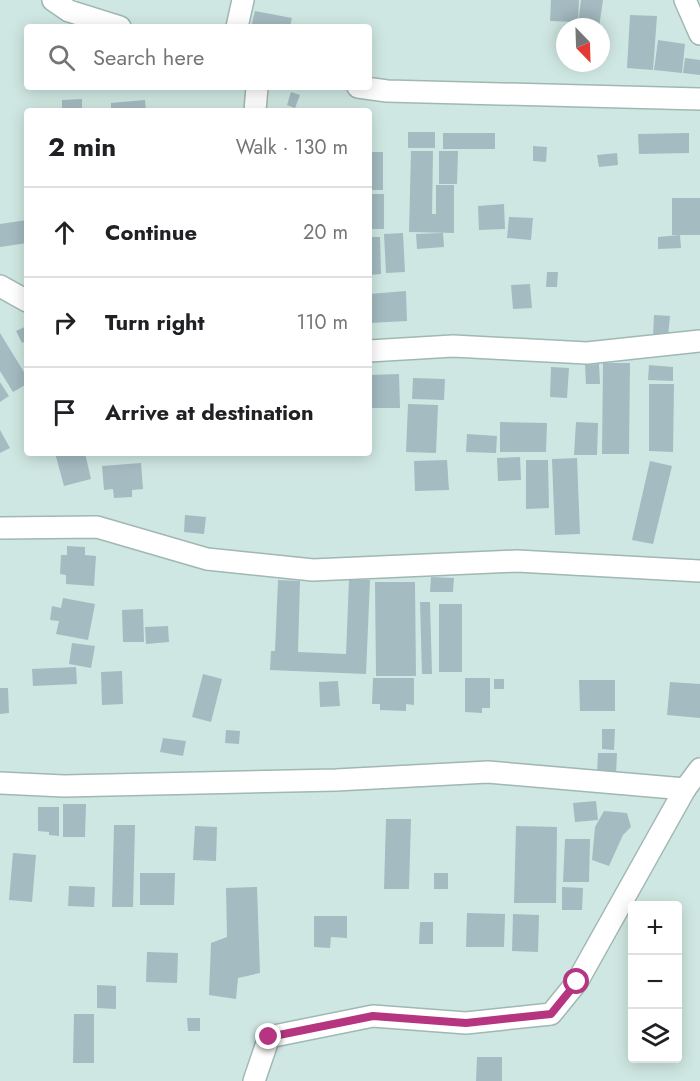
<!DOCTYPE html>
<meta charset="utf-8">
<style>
body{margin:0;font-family:Jost,sans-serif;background:#f2f2f2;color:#202124}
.controls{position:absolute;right:18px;bottom:18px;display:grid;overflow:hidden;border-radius:6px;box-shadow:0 3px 15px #0003}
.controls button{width:54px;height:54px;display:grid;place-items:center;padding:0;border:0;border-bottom:2px solid #e0e0e0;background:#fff;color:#202124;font:30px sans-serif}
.compass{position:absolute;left:556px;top:18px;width:54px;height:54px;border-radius:50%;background:#fff;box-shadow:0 3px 15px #0003;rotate:157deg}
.stop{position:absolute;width:18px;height:18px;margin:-14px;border:4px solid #b53580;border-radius:50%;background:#fff}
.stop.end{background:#b53580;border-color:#fff;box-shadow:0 2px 6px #0008}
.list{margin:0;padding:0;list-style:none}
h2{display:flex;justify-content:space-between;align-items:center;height:78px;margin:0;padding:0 24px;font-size:26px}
h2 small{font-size:20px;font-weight:400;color:#757577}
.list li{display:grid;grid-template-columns:39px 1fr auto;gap:18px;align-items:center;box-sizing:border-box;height:90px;padding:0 24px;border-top:2px solid #e0e0e0}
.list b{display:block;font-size:22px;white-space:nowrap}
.list em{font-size:20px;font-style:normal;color:#757577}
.icon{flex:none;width:33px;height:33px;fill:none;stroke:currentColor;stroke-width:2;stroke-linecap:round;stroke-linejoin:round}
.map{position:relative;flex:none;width:700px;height:1081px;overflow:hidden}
.search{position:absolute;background:#fff;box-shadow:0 3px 15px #0003;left:24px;top:24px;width:348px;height:66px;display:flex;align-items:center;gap:15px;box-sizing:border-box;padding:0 21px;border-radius:6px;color:#757577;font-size:22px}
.panel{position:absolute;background:#fff;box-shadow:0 3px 15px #0003;left:24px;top:108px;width:348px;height:348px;border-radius:6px}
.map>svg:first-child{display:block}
.building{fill:#a4bbc1}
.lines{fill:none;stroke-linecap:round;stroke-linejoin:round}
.minor-casing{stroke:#a0b7b2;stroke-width:24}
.minor{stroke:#fff;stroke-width:21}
.route{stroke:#b53580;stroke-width:8}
</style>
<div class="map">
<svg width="700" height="1081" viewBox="0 0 700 1081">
<rect width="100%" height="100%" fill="#cfe7e2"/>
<g class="building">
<path d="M551,0H579L578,22L550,21Z"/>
<path d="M581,0H603L599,27L578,25Z"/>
<path d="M255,11L292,18L290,27H251Z"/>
<path d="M630,15L657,16L653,70L627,68Z"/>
<path d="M658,40L685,44L682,73L654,70Z"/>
<path d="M685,58L700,60V75L683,73Z"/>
<path d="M291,92L300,95L295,108L287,105Z"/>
<path d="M82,99V111H62V100Z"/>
<path d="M145,100L146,111H111V103Z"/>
<rect x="408" y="132" width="27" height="16"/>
<rect x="443" y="133" width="52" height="16"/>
<path d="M689,133V153L639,154L638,134Z"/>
<path d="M533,146L547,147L546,162L533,161Z"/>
<path d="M411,151H433L432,214H436V185H454V233L409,232Z"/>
<path d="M439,151H458L457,184H439Z"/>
<rect x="369" y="152" width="14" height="38"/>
<path d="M617,153L618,165L599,167L597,155Z"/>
<rect x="369" y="194" width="15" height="35"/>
<rect x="672" y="198" width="28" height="37"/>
<path d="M504,204L505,229L479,230L478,206Z"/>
<path d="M509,217L533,218L531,240L507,238Z"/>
<path d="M27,220V243L0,247V224Z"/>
<path d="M403,233L405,272L386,273L384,234Z"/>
<path d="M443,233L444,247L417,249L416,234Z"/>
<path d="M680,235L681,248L658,249V237Z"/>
<path d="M369,237H380L381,274L369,275Z"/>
<path d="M547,272H558L557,287H546Z"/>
<path d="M530,284L532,308L513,309L511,285Z"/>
<path d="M406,291L407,321L370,323L369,294Z"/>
<path d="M654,315L670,316L668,337L653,336Z"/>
<path d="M27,326V340L22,343L16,331Z"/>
<path d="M0,333L27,377V384L13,392L0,371Z"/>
<path d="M603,363H630L629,454H602Z"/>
<path d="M599,364L600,384H586L585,365Z"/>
<path d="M649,365L673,367V381L648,380Z"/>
<path d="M551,367L569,368L567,398L550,397Z"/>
<path d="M399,374L400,408H369V375Z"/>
<path d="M413,378L445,379L444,400L412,399Z"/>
<path d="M0,382L9,396L0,402Z"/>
<path d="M649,384H674L673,452L649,451Z"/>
<path d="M408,404L438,405L436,453L406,452Z"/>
<path d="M500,422L547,423L546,452H500Z"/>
<path d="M576,422L598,423L597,455H574Z"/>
<path d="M0,430L10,448L0,453Z"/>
<path d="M467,434L497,436L496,453L466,452Z"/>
<path d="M55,453H85L91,479L64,486Z"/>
<path d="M520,457L521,480L498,481L497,458Z"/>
<path d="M577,458L580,534L555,535L552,459Z"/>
<path d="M447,460L449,490L415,491L414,461Z"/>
<path d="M526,460H548L549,508L526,509Z"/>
<path d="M650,461L672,466L653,544L632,540Z"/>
<path d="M141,463L143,489L132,490V497L114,498L113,489L104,490L102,466Z"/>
<path d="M185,515L206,517L204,534L184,532Z"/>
<path d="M67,546L85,547V555L96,556L94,586L66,584V575L60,574L61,555H67Z"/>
<path d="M431,577L454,578L453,592H430Z"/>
<path d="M349,579L370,580L366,674L270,670L271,651H275L278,580L300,581L298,652L346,654Z"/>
<path d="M375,582H415L416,676H376Z"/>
<path d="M63,598L95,604L88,640L56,634L59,621L50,620L52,606L61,608Z"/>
<path d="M420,602H430L432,674H422Z"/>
<rect x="439" y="604" width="23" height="68"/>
<path d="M143,609L144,642H123L122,610Z"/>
<path d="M168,626L169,642L146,644L145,627Z"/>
<path d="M72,643L95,646L91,668L69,664Z"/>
<path d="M76,667L77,684L33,686L32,669Z"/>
<path d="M122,671L123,704L102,705L101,672Z"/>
<path d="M203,674L222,679L211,722L192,717Z"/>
<path d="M373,678H414V705L406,704V711L380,710V704H372Z"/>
<path d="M465,678H490V708H482V713L465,712Z"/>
<rect x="494" y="679" width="10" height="10"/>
<path d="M579,680H615V711H580Z"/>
<path d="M338,681L340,706L320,707L319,682Z"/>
<path d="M670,682L700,684V718L667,715Z"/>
<path d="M0,688H8L9,713L0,714Z"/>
<path d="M602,729H615L614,750L602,749Z"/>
<path d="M226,730L240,731L239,744L225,743Z"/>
<path d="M163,738L186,741L183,756L160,752Z"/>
<path d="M598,753H617L616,774H597Z"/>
<path d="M596,801L598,820L575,822L573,803Z"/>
<path d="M63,804H86L85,837H63Z"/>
<path d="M38,807H59V836L49,835V832L38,831Z"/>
<path d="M604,811L627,813L631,827L623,835L609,866L592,860L595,827Z"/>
<path d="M386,819H411L409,889H384Z"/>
<path d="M114,825H135L133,907H112Z"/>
<path d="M195,826L217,827L216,861L193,860Z"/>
<path d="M516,826L557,827L556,903H514Z"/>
<path d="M565,839H590L589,882H563Z"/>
<path d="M13,853L36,855L32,902L9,900Z"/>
<path d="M140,873H175L174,905H140Z"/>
<rect x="434" y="873" width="14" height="16"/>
<path d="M69,886L95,887L94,907L68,906Z"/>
<path d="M257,887L260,973L238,978L236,999L209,995L211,943L227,937L226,888Z"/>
<path d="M562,887L583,888L582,910H562Z"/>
<path d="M467,913L505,914L504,947H466Z"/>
<path d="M513,914L539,915L538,952L512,951Z"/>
<path d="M314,916H347V938L331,937L330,948L314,947Z"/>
<path d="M420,922H433V944H419Z"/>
<path d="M147,952L178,953L177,983L146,982Z"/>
<path d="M97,985L116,986V1009L97,1008Z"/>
<path d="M74,1014H94V1063H73Z"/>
<path d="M187,1018H200V1031H188Z"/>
<path d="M477,1057H502V1081H476Z"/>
</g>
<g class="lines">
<defs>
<g id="minor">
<path d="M53,0L69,11L120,27"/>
<path d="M685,0L700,34"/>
<path d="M237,27L243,0"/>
<path d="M358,87L387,91L700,99"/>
<path d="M255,111L257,87"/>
<path d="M0,286L27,301"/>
<path d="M369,351L453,346L587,353L700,341"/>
<path d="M0,528L97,527L207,559L313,570L517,561L700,571"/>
<path d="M0,783L64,786L336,780L488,772L685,789"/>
<path d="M254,1081L269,1037L373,1016L466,1023L551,1014L577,982L685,789L700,769"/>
</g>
</defs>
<use href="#minor" class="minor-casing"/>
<use href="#minor" class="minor"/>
</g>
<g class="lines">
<path class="route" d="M269,1037L373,1016L466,1023L551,1014L577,982"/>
</g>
</svg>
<div class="controls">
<button>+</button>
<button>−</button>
<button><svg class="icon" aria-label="layers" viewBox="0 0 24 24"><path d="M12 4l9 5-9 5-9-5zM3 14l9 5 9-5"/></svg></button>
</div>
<svg class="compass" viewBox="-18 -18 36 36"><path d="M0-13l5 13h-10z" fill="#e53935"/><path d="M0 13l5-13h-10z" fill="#757577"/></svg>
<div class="stop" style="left:577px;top:982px"></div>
<div class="stop end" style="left:269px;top:1037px"></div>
<div class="search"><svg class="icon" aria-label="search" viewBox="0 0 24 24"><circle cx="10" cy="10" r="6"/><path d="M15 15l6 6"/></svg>Search here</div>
<section class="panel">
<h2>2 min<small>Walk · 130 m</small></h2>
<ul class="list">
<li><svg class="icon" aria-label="ahead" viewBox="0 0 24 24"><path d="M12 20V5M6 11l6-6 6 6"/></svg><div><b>Continue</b></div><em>20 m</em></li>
<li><svg class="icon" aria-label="right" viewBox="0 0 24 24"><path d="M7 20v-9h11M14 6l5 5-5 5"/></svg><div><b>Turn right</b></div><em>110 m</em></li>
<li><svg class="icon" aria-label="arrive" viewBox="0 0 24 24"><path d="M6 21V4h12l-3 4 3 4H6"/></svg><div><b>Arrive at destination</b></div></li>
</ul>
</section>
</div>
